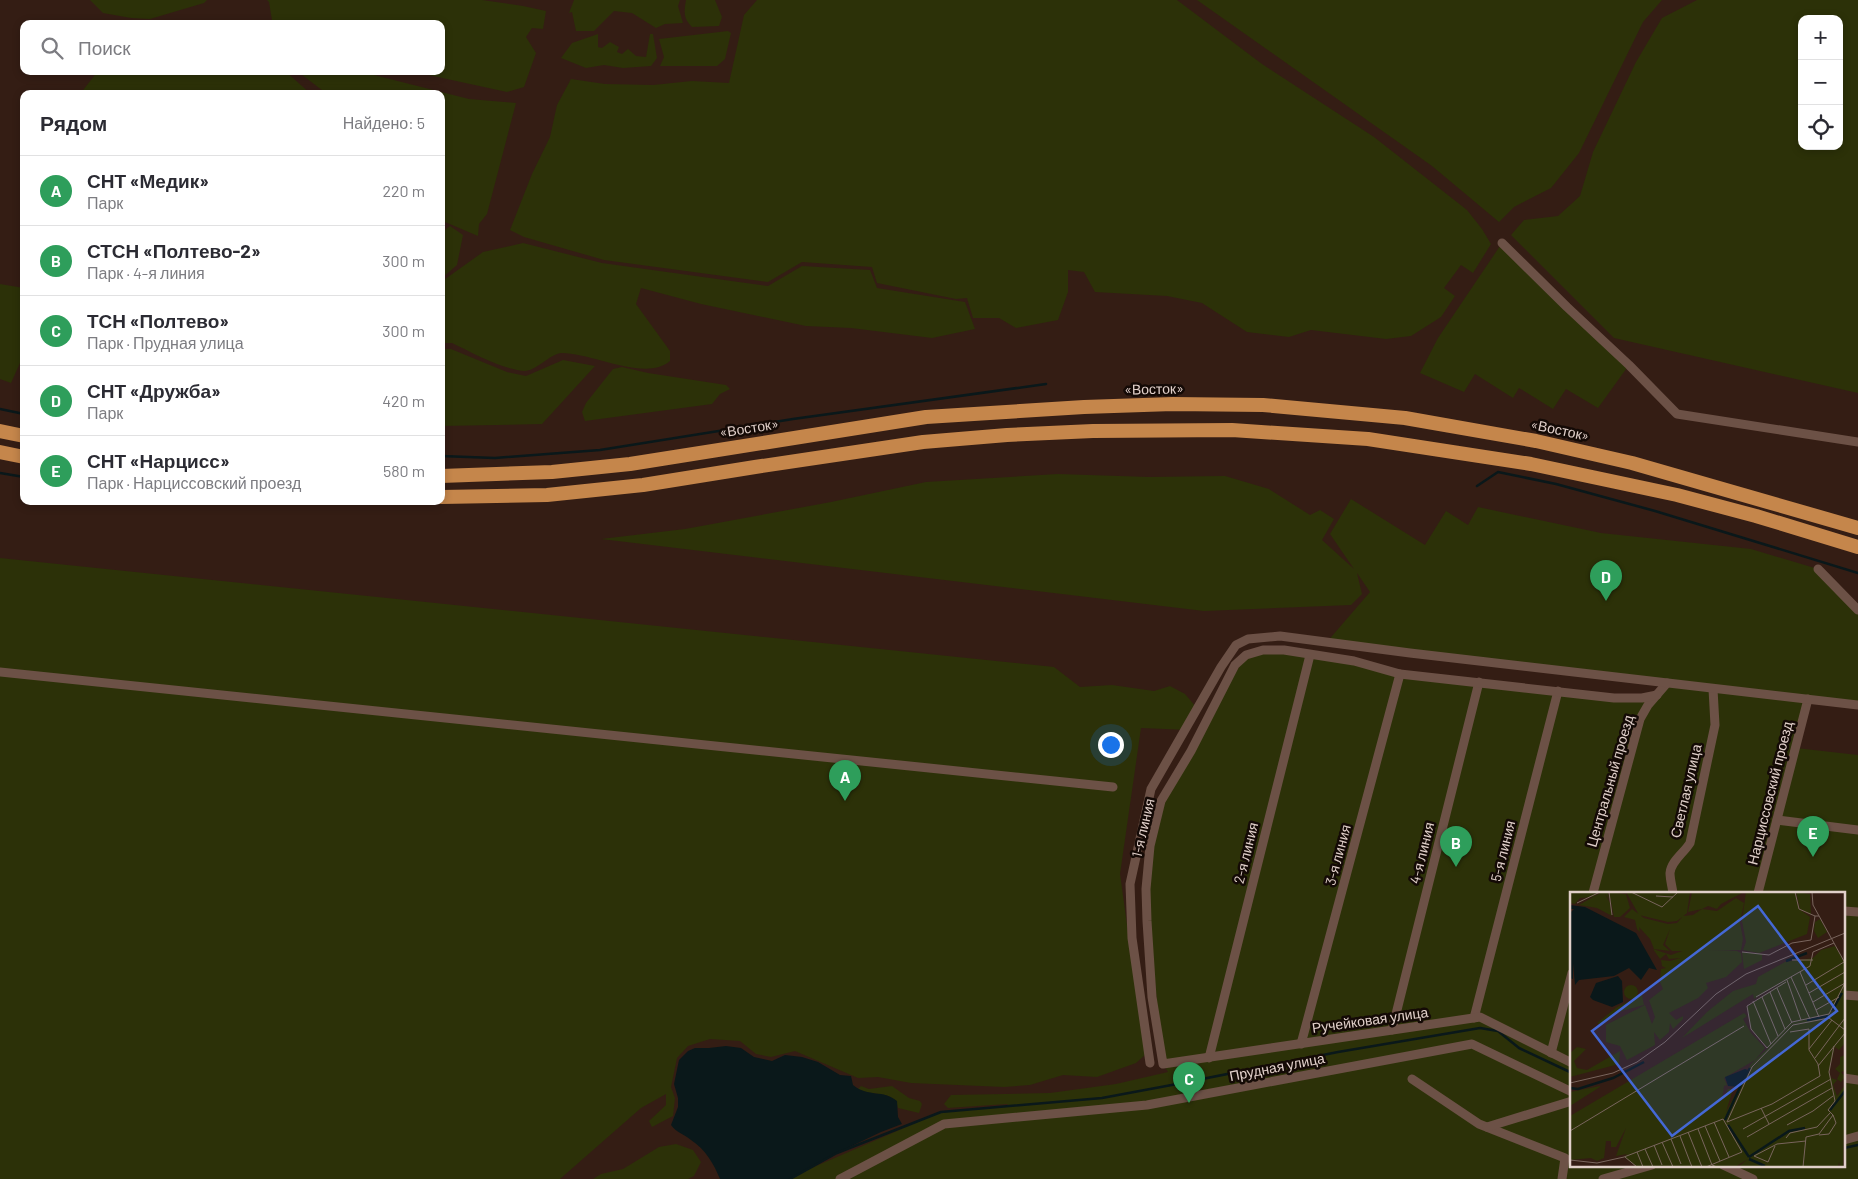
<!DOCTYPE html>
<html lang="ru">
<meta charset="utf-8">
<style>
body{margin:0;font-family:Barlow,sans-serif;background:#f7f7f7;color:#2b2b33}
.controls{position:absolute;right:15px;top:15px;display:grid;overflow:hidden;border-radius:10px;box-shadow:0 2px 8px #0003}
.controls button{width:45px;height:45px;display:grid;place-items:center;padding:0;border:0;border-bottom:1px solid #e1e1e2;background:#fff;color:#2b2b33;font:25px sans-serif}
.you{position:absolute;left:1110px;top:744px;width:18px;height:18px;margin:-12px;border:4px solid #fff;border-radius:50%;background:#1a73e8;box-shadow:0 0 0 8px #1a73e833}
.badge{display:grid;place-items:center;width:32px;height:32px;border-radius:50%;background:#b45309;color:#fff;font-size:16px;font-weight:700}
.pin{position:absolute;translate:-50% -41px;filter:drop-shadow(0 1px 2px #0008)}
.pin::after{content:'';position:absolute;top:26px;width:18px;height:15px;background:inherit;clip-path:polygon(0 0,100% 0,50% 100%)}
.list{margin:0;padding:0;list-style:none}
h2{display:flex;justify-content:space-between;align-items:center;height:65px;margin:0;padding:0 20px;font-size:21px}
h2 small{font-size:16px;font-weight:400;color:#7c7c81}
.list li{display:grid;grid-template-columns:32px 1fr auto;gap:15px;align-items:center;box-sizing:border-box;height:70px;padding:0 20px;border-top:1px solid #e1e1e2}
.list b{display:block;font-size:19px;white-space:nowrap}
.list p{margin:0;font-size:16px;white-space:nowrap;color:#7c7c81}
.list em{font-size:16px;font-style:normal;color:#7c7c81}
.icon{flex:none;width:28px;height:28px;fill:none;stroke:currentColor;stroke-width:2;stroke-linecap:round;stroke-linejoin:round}
.map{position:relative;flex:none;width:1858px;height:1179px;overflow:hidden}
.search{position:absolute;background:#fff;box-shadow:0 2px 8px #0003;left:20px;top:20px;width:425px;height:55px;display:flex;align-items:center;gap:12px;box-sizing:border-box;padding:0 18px;border-radius:10px;color:#7c7c81;font-size:19px}
.panel{position:absolute;background:#fff;box-shadow:0 2px 8px #0003;left:20px;top:90px;width:425px;height:415px;border-radius:10px}
.map>svg:first-child{display:block}
.green{fill:#2c3108;fill-rule:evenodd}
.water{fill:#0a181a}
.lines{fill:none;stroke-linecap:round;stroke-linejoin:round}
.stream{stroke:#0a181a;stroke-width:2.5}
.minor{stroke:#6c5146;stroke-width:9}
.trunk{stroke:#c5864b;stroke-width:14}
.labels{text-anchor:middle;stroke-width:5;stroke-linejoin:round;paint-order:stroke}
.street-label{font-size:14px;fill:#e1d0ca;stroke:#140a06}
.inset-river{fill:none;stroke:#0a181a;stroke-width:2.5}
.inset-road{fill:none;stroke:#79655d;stroke-width:1}
.view{fill:#4468d5;fill-opacity:0.15;stroke:#4468d5;stroke-width:2.5}
.inset-edge{fill:none;stroke:#e1d0ca;stroke-width:2.5}
</style>
<div class="map">
<svg width="1858" height="1179" viewBox="0 0 1858 1179">
<rect width="100%" height="100%" fill="#341d14"/>
<g class="green">
<path d="M90,0H207L204,3L150,19L131,18L103,13Z"/>
<path d="M267,0H482L523,6L546,11L543,29L532,28L526,37L536,53L524,87L507,92L410,71H441V24H279L272,20L269,2Z"/>
<path d="M574,0H680L678,6L683,23L665,24L656,28L632,13L614,11L594,31H576L572,12L569,13Z"/>
<path d="M686,0H715L722,17L719,26L692,27C683,18 684,12 686,0Z"/>
<path d="M757,0H1177L1262,64L1374,137L1467,210L1482,229L1491,244L1473,273L1461,265L1444,288L1455,296L1441,317L1411,336L1386,339L1311,330L1289,337L1247,332L1202,303L1167,296L1095,292L1084,272L1068,270V292L1058,320L1016,328L999,318H973L967,298L956,299L877,283L872,267L802,262L768,282L604,260L524,237L510,230L532,174L550,137L557,105L571,79L605,84L653,85L692,81L729,83L744,15Z"/>
<path d="M1197,0H1662L1643,22L1579,153L1551,188L1514,207L1499,222L1432,166Z"/>
<path d="M1697,0H1858V393L1614,338L1511,235L1524,220L1558,216L1580,196L1593,152L1636,62L1662,18ZM1802,19H1839V146H1802Z"/>
<path d="M728,31L731,33L725,59L717,66H660L664,57L659,39Z"/>
<path d="M598,34V47L602,48L610,42L619,47L617,52L622,54L628,49L636,56L646,57L650,34H653L657,58L651,66L623,68L604,65L586,68L561,58L572,43Z"/>
<path d="M98,71H285L311,94H80Z"/>
<path d="M297,71H358L469,99L516,103L487,214L479,224L478,236L445,222L441,224V94H327Z"/>
<path d="M450,226L463,235L457,265L442,278L441,233Z"/>
<path d="M523,243L602,263L768,286L802,266L870,270L877,288L965,302L975,329L932,338L851,328L806,326L701,304L641,288L636,304L670,351V361C646,382 592,353 562,353C549,354 537,371 524,371C501,369 473,353 452,343H441V282L483,252Z"/>
<path d="M1502,243L1629,365L1598,408L1566,389L1553,409L1519,388L1513,398L1475,374L1464,392L1420,373L1438,338Z"/>
<path d="M0,284L24,288V354L11,383L0,379Z"/>
<path d="M441,349H451L507,372L526,376L563,360L595,366L542,424L441,426Z"/>
<path d="M622,367L648,373L726,385L730,389L720,394L712,404L585,421L582,412L586,403L613,369Z"/>
<path d="M1058,474L1149,477L1225,476L1269,489L1310,515L1320,510L1334,519L1322,540L1354,569L1330,534L1351,499L1425,545L1446,511L1468,525L1478,507L1601,533L1751,549L1818,569L1858,610V705L1808,699L1796,748L1858,755V1179H791L800,1173L941,1112L1009,1106L1007,1104L948,1108L944,1104L951,1095L1050,1093L1116,1084L1168,1072L1163,1064L1146,889L1161,801L1246,655L1284,650L1400,674L1614,698L1656,695L1666,684L1326,643L1370,592L1357,573L1362,594L1351,605L1204,611L601,539L685,529L831,502L926,482ZM1572,893H1844V1165H1572Z"/>
<path d="M0,558L1054,667L1080,687L1112,685L1154,691L1170,686L1185,694L1196,707L1189,730L1141,728L1120,874L1145,1055L1136,1063L1097,1077L1063,1075L1030,1085L1004,1087L911,1083L878,1077L858,1078L795,1051L771,1057L756,1054L740,1041L710,1039L688,1046L677,1058L671,1087L675,1098L673,1116L652,1127L649,1121L666,1105V1094L641,1108L560,1179H0Z"/>
<path d="M861,1086L869,1089L892,1086L909,1098L920,1101L922,1104L919,1113L898,1108C895,1089 871,1097 858,1089Z"/>
<path d="M676,1144L693,1150L701,1162L694,1176L688,1179H593L601,1174L623,1169L659,1147Z"/>
</g>
<path class="water" d="M726,1046L741,1048L754,1057L772,1061L785,1055L802,1057L818,1062L840,1075L851,1076L853,1085C869,1098 883,1089 897,1101L898,1117L902,1124L881,1132L837,1153L791,1179H720C714,1164 705,1149 691,1140C684,1134 677,1133 671,1125L678,1107V1098L674,1084L679,1060L688,1051L695,1048H709Z"/>
<g class="lines">
<g class="stream">
<path d="M0,409L24,414"/>
<path d="M441,456L495,458L600,450L793,419L1046,384"/>
<path d="M0,473L24,477"/>
<path d="M1477,486L1498,472L1556,484L1655,511L1858,573"/>
<path d="M1844,1148L1858,1145"/>
<path d="M790,1179L837,1153L941,1112L1102,1098L1177,1084L1338,1052L1480,1028L1498,1031L1519,1048L1572,1073"/>
</g>
<g class="minor">
<path d="M1502,243L1567,307L1629,365L1677,414L1858,442"/>
<path d="M1818,569L1858,610"/>
<path d="M0,672L1113,787"/>
<path d="M1777,820L1858,830"/>
<path d="M1593,893L1640,719L1648,705L1667,683"/>
<path d="M1673,893C1672,886 1670,879 1670,873C1671,861 1684,853 1690,843L1715,725L1713,689"/>
<path d="M1758,893L1808,699"/>
<path d="M1844,911L1858,912"/>
<path d="M1844,995L1858,996"/>
<path d="M1474,1018L1558,691"/>
<path d="M1392,1030L1479,682"/>
<path d="M1301,1044L1400,674"/>
<path d="M1551,1053L1572,973"/>
<path d="M1209,1058L1310,655"/>
<path d="M1150,1063L1132,938L1130,884L1151,789L1221,667L1236,645L1248,639L1280,636L1410,653L1858,705"/>
<path d="M1572,1063L1480,1017L1163,1064L1152,997L1147,921L1146,889L1150,846L1161,801L1191,751L1235,665L1246,655L1263,650H1284L1354,661L1400,674L1614,698H1642L1657,695"/>
<path d="M1844,1078L1858,1080"/>
<path d="M1412,1079L1479,1124L1565,1158L1562,1179"/>
<path d="M1487,1127L1572,1101"/>
<path d="M1844,1140L1858,1136"/>
<path d="M1723,1165L1753,1179"/>
<path d="M840,1179L944,1124L1147,1105L1472,1044L1572,1092"/>
<path d="M1603,1179L1652,1165"/>
</g>
<g class="trunk">
<path d="M0,431L24,436"/>
<path d="M0,452L24,457"/>
<path d="M441,476L552,472L630,464L926,417L1084,407L1173,404L1263,405L1405,418L1536,441L1632,463L1858,528"/>
<path d="M441,497L547,495L643,485L755,467L923,442L1007,435L1093,431L1232,430L1368,439L1531,464L1677,495L1756,516L1858,547"/>
</g>
</g>
<g class="labels">
<g class="street-label">
<text transform="translate(1154 389) rotate(-1)" y="5">«Восток»</text>
<text transform="translate(749 428) rotate(-9)" y="5">«Восток»</text>
<text transform="translate(1560 430) rotate(12)" y="5">«Восток»</text>
<text transform="translate(1610 781) rotate(-74)" y="5">Центральный проезд</text>
<text transform="translate(1686 791) rotate(-77)" y="5">Светлая улица</text>
<text transform="translate(1770 793) rotate(-76)" y="5">Нарциссовский проезд</text>
<text transform="translate(1143 828) rotate(-77)" y="5">1-я линия</text>
<text transform="translate(1503 851) rotate(-76)" y="5">5-я линия</text>
<text transform="translate(1246 853) rotate(-76)" y="5">2-я линия</text>
<text transform="translate(1422 853) rotate(-76)" y="5">4-я линия</text>
<text transform="translate(1338 855) rotate(-75)" y="5">3-я линия</text>
<text transform="translate(1370 1020) rotate(-8)" y="5">Ручейковая улица</text>
<text transform="translate(1277 1067) rotate(-11)" y="5">Прудная улица</text>
</g>
</g>
<g transform="translate(1570 892)">
<rect width="275" height="275" fill="#341d14"/>
<path d="M0,0H29L23,5L10,6L5,12L0,11ZM32,0H38L39,7L35,2L40,11L42,24L27,16L9,13ZM39,0L56,2L60,16L50,25H44ZM56,0H120L117,21L107,29L98,30L69,23ZM122,0H174L151,12L147,17L138,14L132,17L147,19L166,6L174,11L170,31L173,47L171,58L102,59L95,52L100,37L93,53L100,59L84,57L80,47L69,35L70,40L67,37L65,28L54,25L62,17L74,26L98,32L107,31L113,24L123,23L132,17L118,20ZM176,0H225L229,17L240,25L237,42L189,61L173,58L176,50L172,29ZM226,0L240,2L241,23L230,17ZM250,27L257,40L248,46L244,39L245,30ZM265,54L275,71V151L269,158L265,155L259,180L261,186L267,188L263,193L267,204L275,193L273,275H270L269,270L268,275H168L178,267L165,275H67L54,265L57,262L46,264L56,236L46,255H41V249H36L34,266L27,269L21,266L0,268V224L174,121L177,124L173,127L181,141L195,156L185,168L154,186L157,193L154,194L152,209L158,197H163L156,220L181,172L198,156L181,137L177,115L216,88L184,107L183,102L112,146L137,120L163,99L186,92L188,85L215,70L243,66L251,58ZM83,57L101,63L118,57L167,59L171,61L172,70L156,85L136,91L138,96L128,106L99,121L106,128L113,124V127L103,137L100,131L99,140L90,148L84,140L85,153L57,168L50,154L36,150V133L75,113L82,132L85,125L79,108L93,97L90,90L91,77L96,76L92,74L91,68L100,69L110,66L99,67L96,62L90,67ZM172,60L192,62V68L174,77ZM54 100a7 7 0 1 1 14 0a7 7 0 1 1-14 0ZM72,103L74,113L44,121L33,133L27,131L47,115ZM7,155L16,157L4,169L7,176L17,178L50,159L49,172L0,185V161ZM275,163V179L271,180L275,185L271,190L267,187L270,181L265,177L270,172V165ZM30,194V195L0,214V200Z" fill="#2c3108"/>
<path d="M0,13L15,15L66,41L87,78L79,76L71,88L59,76L44,84L9,88L5,93L3,71V87L0,86V21L4,17H0ZM48,84L52,89L53,110L42,115L23,108L20,105L26,91ZM175,177L178,178L170,195L158,194L155,185Z" fill="#0a181a"/>
<path class="inset-river" d="M216,69L237,61M262,119L272,101M237,128L258,124M172,190L180,176M0,196L8,197L43,186L74,170M260,218L275,199M155,228L171,193M158,233L179,265M179,265L219,239L235,236M179,267L195,274"/>
<path class="inset-road" d="M39,0L42,23M61,0L92,15L108,0M225,0L229,17L245,24M242,0L243,13L275,71M86,4L103,5M7,11L30,0M172,60L199,63L222,51L241,48L245,24H249M222,68H243M230,80L249,125M221,85L240,127M217,88L231,128M216,90L177,114L181,137L197,156L222,130L259,122L275,91M236,93L274,70M207,96L222,131M200,100L215,137M239,101L275,80M186,105L240,74L243,60L264,51M192,105L208,144M183,109L201,152M243,110L275,91M246,118L269,105M239,157L262,128M245,166L275,126M248,174L275,141M0,191L43,181L67,170L95,150L146,102L176,82L275,41M191,216L199,232M144,230L159,265M157,230L182,175L223,133L259,126L275,138M157,230L202,212L250,184L248,172L239,158V137L220,140M217,233L243,219L263,204M135,234L150,269M128,237L142,273L147,275M173,237L261,187M0,239L174,134M118,240L132,275M249,243L259,242L266,231L263,223M110,244L122,275M177,245L262,196M216,246L220,241L247,235L261,220M101,247L111,272M92,250L103,275M84,253L92,273M205,254L198,270L184,264L207,252L236,249M75,257L83,275M67,260L73,275M55,265L67,275M0,268L27,271L54,265L153,227L172,260L136,275M233,275L236,245L249,242L263,223L258,218L265,209L259,180L264,154"/>
<path class="view" d="M188,14L267,119L102,244L22,139Z"/>
<rect width="275" height="275" class="inset-edge"/>
</g>
</svg>
<div class="controls">
<button>+</button>
<button>−</button>
<button><svg class="icon" aria-label="locate" viewBox="0 0 24 24"><circle cx="12" cy="12" r="6"/><path d="M12 2v4M12 18v4M2 12h4M18 12h4"/></svg></button>
</div>
<div class="you"></div>
<div class="pin badge" style="left:845px;top:801px;background:#2e9e5b">A</div>
<div class="pin badge" style="left:1456px;top:867px;background:#2e9e5b">B</div>
<div class="pin badge" style="left:1189px;top:1103px;background:#2e9e5b">C</div>
<div class="pin badge" style="left:1606px;top:601px;background:#2e9e5b">D</div>
<div class="pin badge" style="left:1813px;top:857px;background:#2e9e5b">E</div>
<div class="search"><svg class="icon" aria-label="search" viewBox="0 0 24 24"><circle cx="10" cy="10" r="6"/><path d="M15 15l6 6"/></svg>Поиск</div>
<section class="panel">
<h2>Рядом<small>Найдено: 5</small></h2>
<ul class="list">
<li><span class="badge" style="background:#2e9e5b">A</span><div><b>СНТ «Медик»</b><p>Парк</p></div><em>220 m</em></li>
<li><span class="badge" style="background:#2e9e5b">B</span><div><b>СТСН «Полтево-2»</b><p>Парк · 4-я линия</p></div><em>300 m</em></li>
<li><span class="badge" style="background:#2e9e5b">C</span><div><b>ТСН «Полтево»</b><p>Парк · Прудная улица</p></div><em>300 m</em></li>
<li><span class="badge" style="background:#2e9e5b">D</span><div><b>СНТ «Дружба»</b><p>Парк</p></div><em>420 m</em></li>
<li><span class="badge" style="background:#2e9e5b">E</span><div><b>СНТ «Нарцисс»</b><p>Парк · Нарциссовский проезд</p></div><em>580 m</em></li>
</ul>
</section>
</div>
